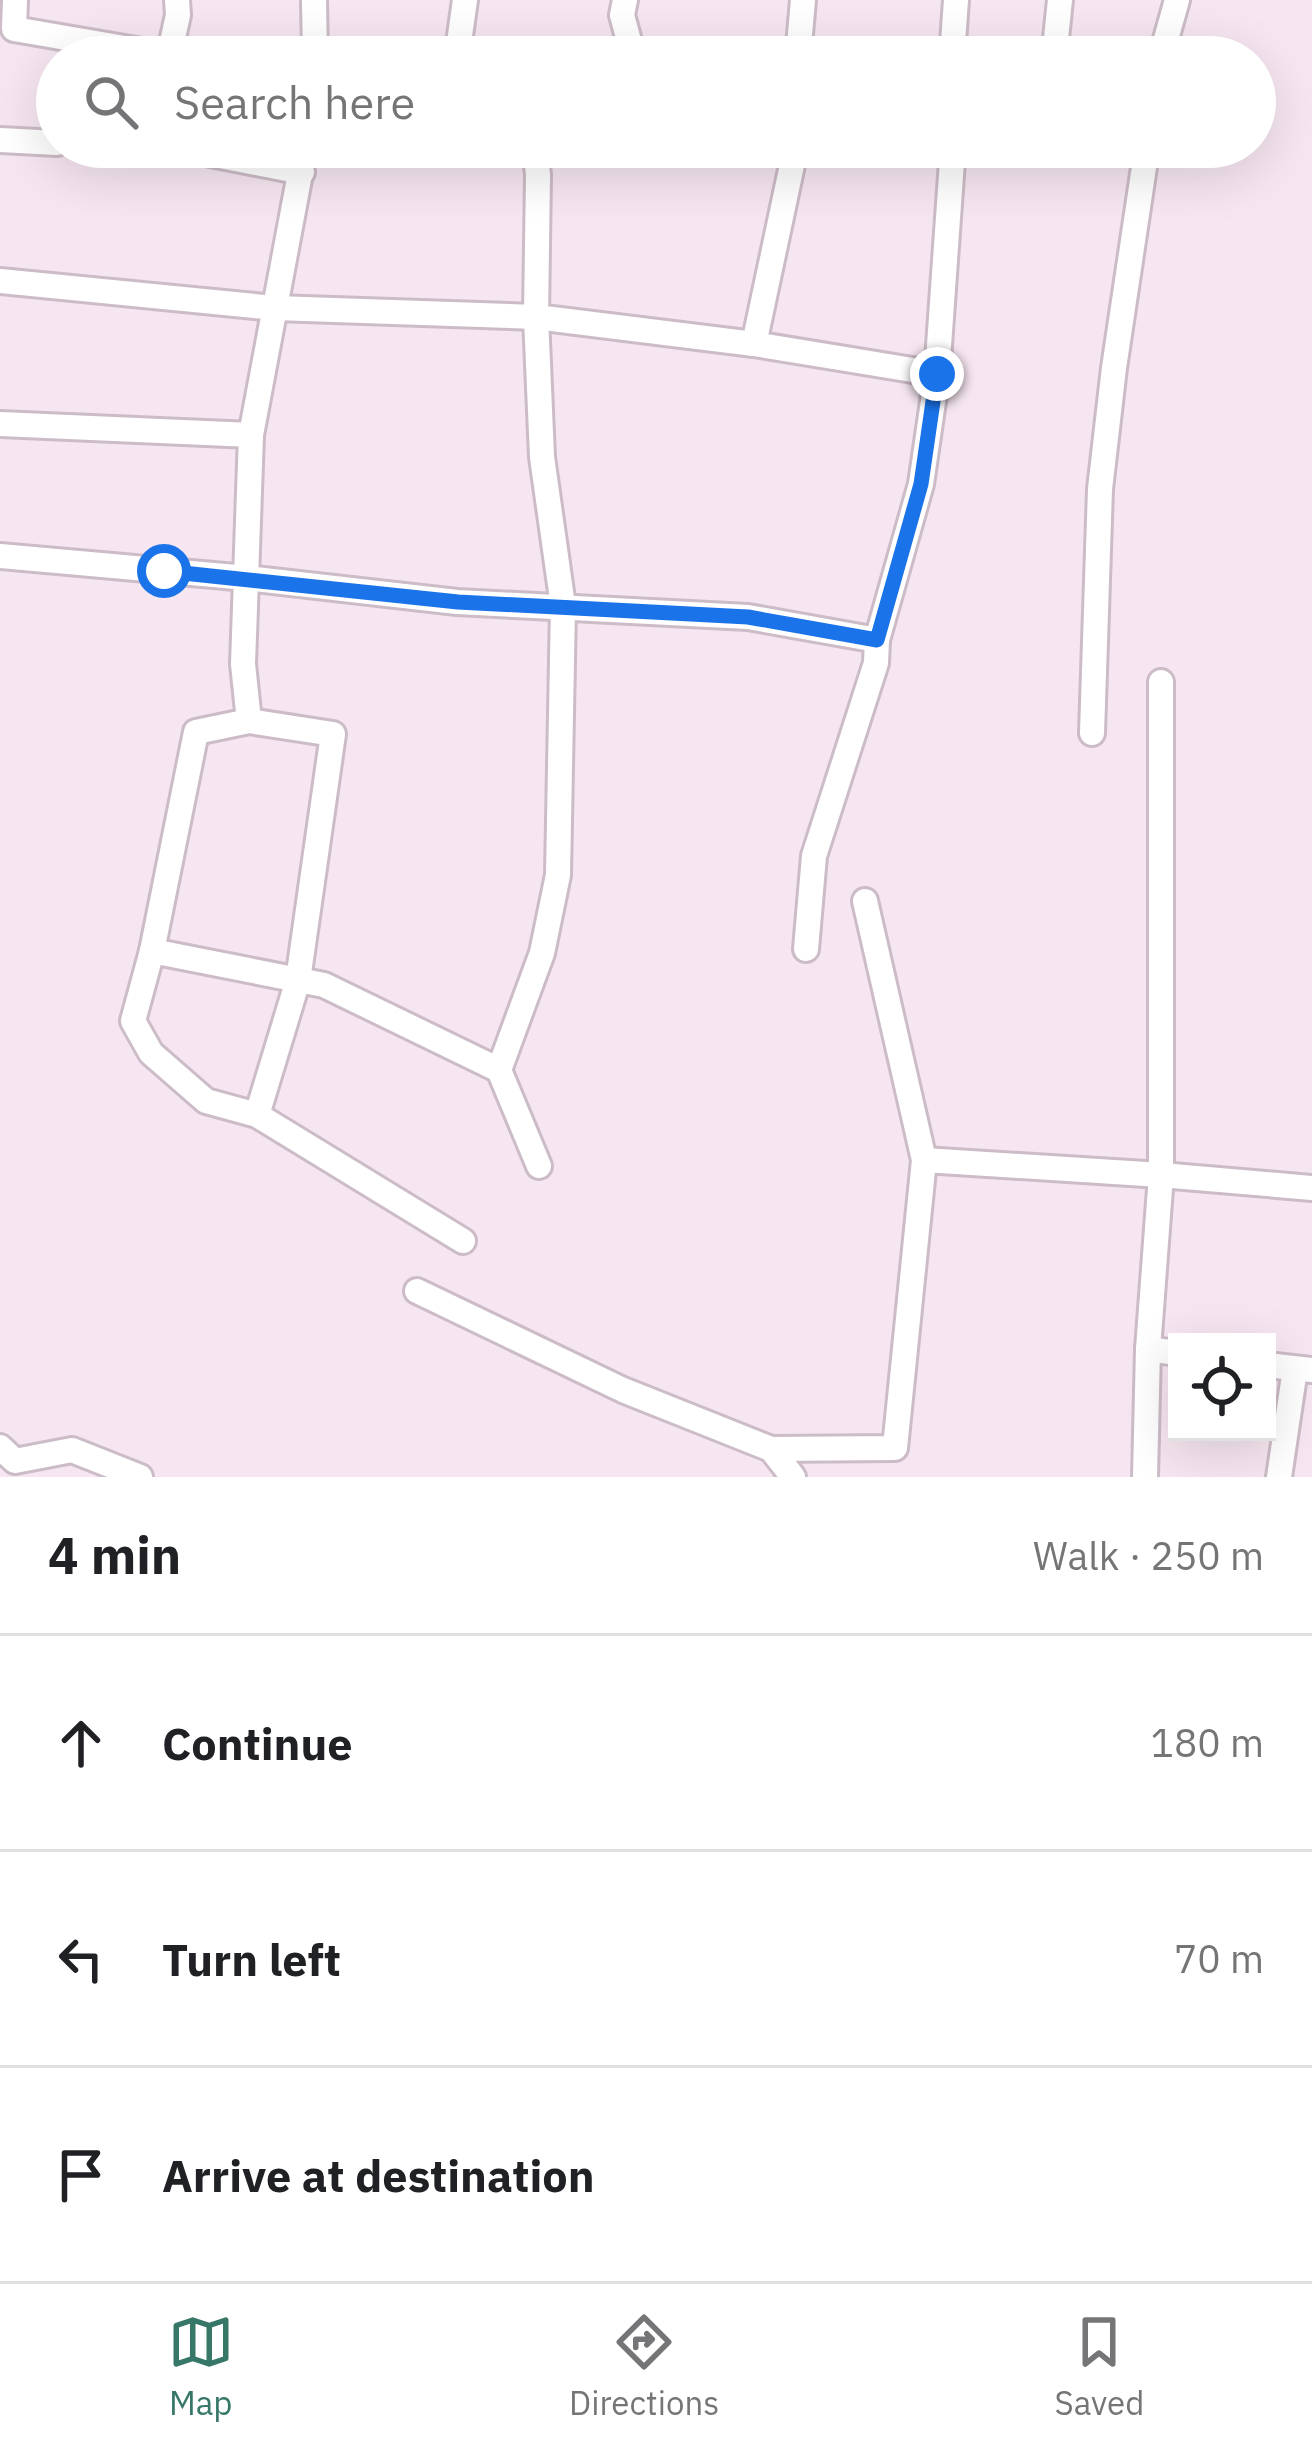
<!DOCTYPE html>
<meta charset="utf-8">
<style>
body{margin:0;font-family:"IBM Plex Sans",sans-serif;background:#f2f2f2;color:#202124}
.controls{position:absolute;right:36px;bottom:36px;display:grid;overflow:hidden;border-radius:0px;box-shadow:0 12px 48px #0002}
.controls button{width:108px;height:108px;display:grid;place-items:center;padding:0;border:0;border-bottom:3px solid #e0e0e0;background:#fff;color:#202124;font:60px sans-serif}
.stop{position:absolute;width:36px;height:36px;margin:-27px;border:9px solid #1a73e8;border-radius:50%;background:#fff}
.stop.end{background:#1a73e8;border-color:#fff;box-shadow:0 3px 12px #0008}
.list{margin:0;padding:0;list-style:none}
h2{display:flex;justify-content:space-between;align-items:center;height:156px;margin:0;padding:0 48px;font-size:51px}
h2 small{font-size:39px;font-weight:400;color:#757577}
.list li{display:grid;grid-template-columns:78px 1fr auto;gap:36px;align-items:center;box-sizing:border-box;height:216px;padding:0 48px;border-top:3px solid #e0e0e0}
.list b{display:block;font-size:45px;white-space:nowrap}
.list em{font-size:39px;font-style:normal;color:#757577}
.icon{flex:none;width:66px;height:66px;fill:none;stroke:currentColor;stroke-width:2;stroke-linecap:round;stroke-linejoin:round}
.map{position:relative;flex:none;width:1312px;height:1477px;overflow:hidden}
.search{position:absolute;background:#fff;box-shadow:0 12px 48px #0002;left:36px;right:36px;top:36px;height:132px;display:flex;align-items:center;gap:30px;box-sizing:border-box;padding:0 42px;border-radius:66px;color:#757577;font-size:45px}
.sheet{height:804px;background:#fff}
nav{display:flex;justify-content:space-around;align-items:center;box-sizing:border-box;height:168px;border-top:3px solid #e0e0e0;background:#fff;font-size:33px;color:#757577}
nav a{display:grid;justify-items:center;gap:6px}
nav .on{color:#367767}
.map>svg:first-child{display:block}
.lines{fill:none;stroke-linecap:round;stroke-linejoin:round}
.street-casing{stroke:#ccbcc7;stroke-width:30}
.street{stroke:#fff;stroke-width:24}
.route{stroke:#1a73e8;stroke-width:15}
</style>
<div class="map">
<svg width="1312" height="1477" viewBox="0 0 1312 1477">
<rect width="100%" height="100%" fill="#f6e6f1"/>
<g class="lines">
<defs>
<g id="street">
<path d="M15,0L14,29L177,57"/>
<path d="M314,0L315,57"/>
<path d="M625,0L622,15L633,56"/>
<path d="M169,56L178,15L177,0"/>
<path d="M457,57L465,0"/>
<path d="M798,57L803,0"/>
<path d="M952,57L956,0"/>
<path d="M1049,57L1055,48L1060,0"/>
<path d="M1161,57L1177,0"/>
<path d="M0,140L57,143"/>
<path d="M175,147L302,172"/>
<path d="M0,281L275,308L536,317L754,344L937,374"/>
<path d="M754,344L792,165L793,147"/>
<path d="M0,424L251,435"/>
<path d="M0,556L247,578L457,602L748,617L877,640"/>
<path d="M249,721L243,664L251,435L305,147"/>
<path d="M1092,733L1100,489L1114,368L1147,147"/>
<path d="M806,949L814,856L876,663L877,640L921,484L937,374L953,147"/>
<path d="M152,951L324,985L499,1070L542,953L558,875L563,606L542,457L536,317L538,175L535,147"/>
<path d="M499,1070L539,1166"/>
<path d="M257,1115L298,980L333,734L249,721L196,732L152,951L133,1021L151,1053L206,1101L257,1115L463,1241"/>
<path d="M924,1160L1161,1175L1312,1188"/>
<path d="M417,1291L623,1390L771,1449L895,1448L924,1160L865,901"/>
<path d="M1148,1349L1177,1353"/>
<path d="M1267,1365L1312,1370"/>
<path d="M0,1447L15,1461L72,1450L140,1477"/>
<path d="M771,1449L793,1477"/>
<path d="M1145,1477L1148,1349L1161,1175V682"/>
<path d="M1279,1477L1295,1369"/>
</g>
</defs>
<use href="#street" class="street-casing"/>
<use href="#street" class="street"/>
</g>
<g class="lines">
<path class="route" d="M164,571L458,602L748,617L877,640L921,484L937,374"/>
</g>
</svg>
<div class="controls">
<button><svg class="icon" aria-label="locate" viewBox="0 0 24 24"><circle cx="12" cy="12" r="6"/><path d="M12 2v4M12 18v4M2 12h4M18 12h4"/></svg></button>
</div>
<div class="stop" style="left:164px;top:571px"></div>
<div class="stop end" style="left:937px;top:374px"></div>
<div class="search"><svg class="icon" aria-label="search" viewBox="0 0 24 24"><circle cx="10" cy="10" r="6"/><path d="M15 15l6 6"/></svg>Search here</div>
</div>
<section class="sheet">
<h2>4 min<small>Walk · 250 m</small></h2>
<ul class="list">
<li><svg class="icon" aria-label="ahead" viewBox="0 0 24 24"><path d="M12 20V5M6 11l6-6 6 6"/></svg><div><b>Continue</b></div><em>180 m</em></li>
<li><svg class="icon" aria-label="left" viewBox="0 0 24 24"><path d="M17 20v-9H6M10 6l-5 5 5 5"/></svg><div><b>Turn left</b></div><em>70 m</em></li>
<li><svg class="icon" aria-label="arrive" viewBox="0 0 24 24"><path d="M6 21V4h12l-3 4 3 4H6"/></svg><div><b>Arrive at destination</b></div></li>
</ul>
</section>
<nav>
<a class="on"><svg class="icon" aria-label="map" viewBox="0 0 24 24"><path d="M3 6l6-2 6 2 6-2v14l-6 2-6-2-6 2zM9 4v14M15 6v14"/></svg>Map</a>
<a><svg class="icon" aria-label="directions" viewBox="0 0 24 24"><path d="M12 3l9 9-9 9-9-9zM9 14v-3h6M13 9l2 2-2 2"/></svg>Directions</a>
<a><svg class="icon" aria-label="saved" viewBox="0 0 24 24"><path d="M7 4h10v16l-5-4-5 4z"/></svg>Saved</a>
</nav>
